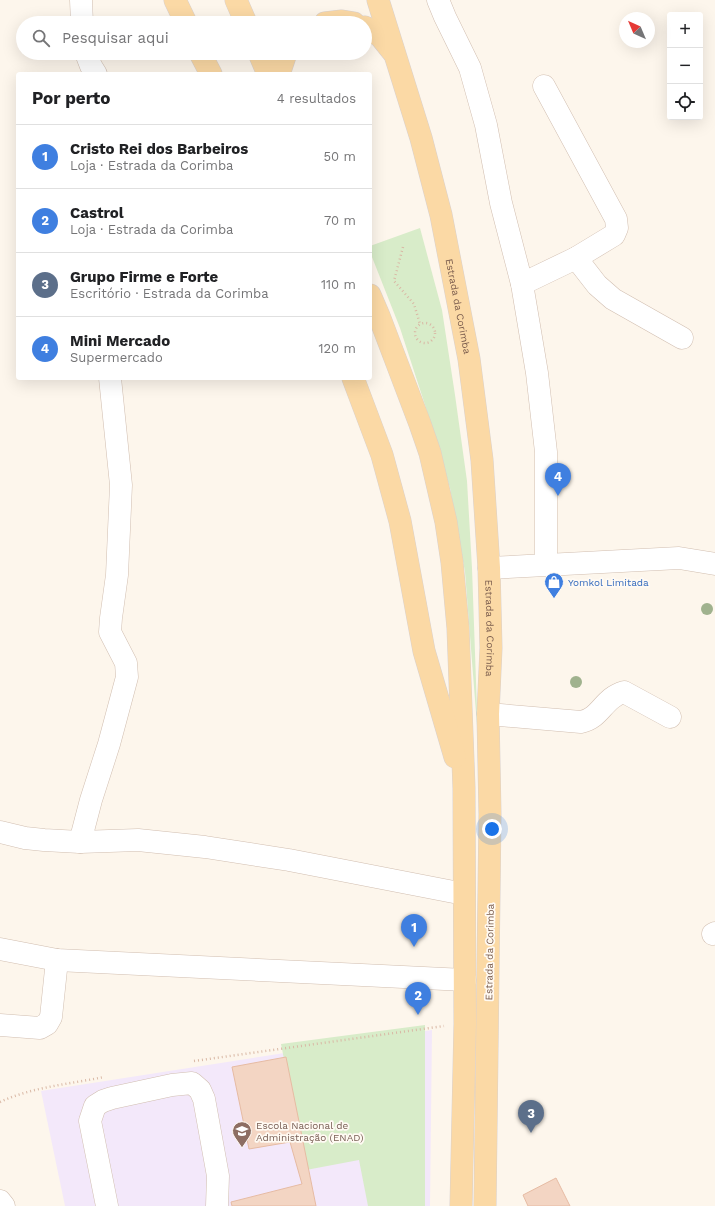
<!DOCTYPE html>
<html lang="pt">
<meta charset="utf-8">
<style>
body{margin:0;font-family:"Work Sans",sans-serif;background:#f6f6f6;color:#202124}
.controls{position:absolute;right:12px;top:12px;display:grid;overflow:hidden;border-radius:4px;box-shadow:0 4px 16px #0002}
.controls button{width:36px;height:36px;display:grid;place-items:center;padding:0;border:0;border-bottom:1px solid #e0e0e0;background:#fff;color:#202124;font:20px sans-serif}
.compass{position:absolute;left:619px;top:12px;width:36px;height:36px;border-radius:50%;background:#fff;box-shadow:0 4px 16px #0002;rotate:316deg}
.you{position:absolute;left:492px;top:829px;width:14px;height:14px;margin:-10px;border:3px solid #fff;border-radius:50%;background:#1a73e8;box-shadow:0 0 0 6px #1a73e833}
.badge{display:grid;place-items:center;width:26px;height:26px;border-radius:50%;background:#111827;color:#fff;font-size:13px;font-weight:700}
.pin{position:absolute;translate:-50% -33px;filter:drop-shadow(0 1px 2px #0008)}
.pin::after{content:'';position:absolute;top:21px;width:14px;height:12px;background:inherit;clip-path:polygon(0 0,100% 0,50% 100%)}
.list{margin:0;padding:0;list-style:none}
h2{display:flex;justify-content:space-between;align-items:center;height:52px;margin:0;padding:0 16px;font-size:17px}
h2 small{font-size:13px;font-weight:400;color:#757577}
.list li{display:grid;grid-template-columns:26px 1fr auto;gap:12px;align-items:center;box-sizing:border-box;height:64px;padding:0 16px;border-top:1px solid #e0e0e0}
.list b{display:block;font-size:15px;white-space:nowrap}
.list p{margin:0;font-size:13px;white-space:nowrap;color:#757577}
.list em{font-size:13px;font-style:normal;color:#757577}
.icon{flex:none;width:22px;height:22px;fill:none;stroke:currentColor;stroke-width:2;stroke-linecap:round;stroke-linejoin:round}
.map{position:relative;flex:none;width:715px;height:1206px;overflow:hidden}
.search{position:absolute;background:#fff;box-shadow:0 4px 16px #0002;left:16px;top:16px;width:356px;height:44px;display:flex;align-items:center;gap:10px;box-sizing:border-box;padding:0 14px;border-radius:22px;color:#757577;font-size:15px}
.panel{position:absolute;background:#fff;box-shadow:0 4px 16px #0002;left:16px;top:72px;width:356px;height:308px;border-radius:4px}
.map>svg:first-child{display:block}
.education{fill:#f3e8fa}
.green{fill:#d8ecc9}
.building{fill:#f3d5c3;stroke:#e6bba3}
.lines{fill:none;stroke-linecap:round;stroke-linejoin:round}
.minor-casing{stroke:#d1beb0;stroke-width:23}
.major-casing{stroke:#dad1cd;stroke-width:23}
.path{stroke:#d9b8a5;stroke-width:2.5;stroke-dasharray:1 3;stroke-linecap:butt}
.minor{stroke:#fff;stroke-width:22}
.major{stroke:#fbd9a5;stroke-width:22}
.tree{fill:#a0b28e}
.labels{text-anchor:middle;stroke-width:3.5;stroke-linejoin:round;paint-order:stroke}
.street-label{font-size:10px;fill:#7a5c4d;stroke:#fffaf3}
.shop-label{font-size:10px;fill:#366cbe;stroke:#fffaf3;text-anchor:start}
.education-label{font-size:10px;fill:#785e54;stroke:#fffaf3;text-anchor:start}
</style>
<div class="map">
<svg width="715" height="1206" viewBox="0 0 715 1206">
<rect width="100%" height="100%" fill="#fdf6ec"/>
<path class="education" d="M432,1030L430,1206H65L41,1091Z"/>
<g class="green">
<path d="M420,228L442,310L455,395L467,481L472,568L478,738L465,572L450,488L426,408L400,328L370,252V246Z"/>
<path d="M425,1025V1206H368L359,1160L306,1170L281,1044Z"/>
</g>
<g class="building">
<path d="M286,1057L316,1206H232L231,1202L302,1184L290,1142L249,1149L232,1067Z"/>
<path d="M556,1178L570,1206H528L523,1195Z"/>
</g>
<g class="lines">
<defs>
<g id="minor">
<path d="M81,0L82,23"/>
<path d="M438,0L445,17L470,68L486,125L501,203L522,284L537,373L546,452V564"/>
<path d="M86,53L91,66L96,74"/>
<path d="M576,258L597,285L613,299L682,338"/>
<path d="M522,284L576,258L614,235L617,228L616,219L544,86"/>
<path d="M489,568L679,558L715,564"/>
<path d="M488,714L581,722C601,718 603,698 624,692L670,717"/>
<path d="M0,832L25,838L44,840L80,842L138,840L205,847L289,860L464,894"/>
<path d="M80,842L91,800L109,744L127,677L126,663L110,632L111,618L117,575L121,485L110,378"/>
<path d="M713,934L715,933"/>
<path d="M0,949L57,960L465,980"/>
<path d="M0,1025L40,1028L47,1024L51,1017L57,960"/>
<path d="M0,1201L4,1206"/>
<path d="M107,1206L90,1121L95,1106L103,1101L112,1098L172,1085L192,1083L200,1090L204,1099L218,1176L217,1206"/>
</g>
<g id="major">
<path d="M175,0L186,23"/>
<path d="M236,0L246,23"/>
<path id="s1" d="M378,0L421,138L441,215L469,359L482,460L489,568L491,648L488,714L490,814L485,1206"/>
<path d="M325,23L342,21L354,23"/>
<path d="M365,27L380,36L392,51"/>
<path d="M200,53L211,74"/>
<path d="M259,53L268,74"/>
<path d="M279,74L286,53"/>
<path d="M370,295L379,316L420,424L430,453L446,522L452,562L458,628L464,788L465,1024L461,1206"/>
<path d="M353,378L382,455L400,521L424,651L455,757"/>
</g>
</defs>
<use href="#minor" class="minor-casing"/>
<use href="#major" class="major-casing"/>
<g class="path">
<path d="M403,247L394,281L414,304L420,324"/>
<circle cx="425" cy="333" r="10"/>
<path d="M194,1061L444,1026"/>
<path d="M0,1102C32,1087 70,1084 104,1077"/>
</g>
<use href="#minor" class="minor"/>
<use href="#major" class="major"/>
</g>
<g class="tree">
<circle cx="707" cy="609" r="6"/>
<circle cx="576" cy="682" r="6"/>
</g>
<defs>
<symbol id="shop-pin" viewBox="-11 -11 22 30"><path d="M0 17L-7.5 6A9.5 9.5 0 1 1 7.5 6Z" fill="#3f7fe0" stroke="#fffaf3"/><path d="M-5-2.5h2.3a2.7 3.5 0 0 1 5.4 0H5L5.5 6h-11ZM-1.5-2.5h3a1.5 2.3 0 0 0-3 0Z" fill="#fff"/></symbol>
<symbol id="university-pin" viewBox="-11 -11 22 30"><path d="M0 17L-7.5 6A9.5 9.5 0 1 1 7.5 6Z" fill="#8d6e63" stroke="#fffaf3"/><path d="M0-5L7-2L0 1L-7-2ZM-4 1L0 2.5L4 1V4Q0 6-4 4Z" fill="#fff"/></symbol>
</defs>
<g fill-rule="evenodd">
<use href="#shop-pin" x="543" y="571" width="22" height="30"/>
<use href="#university-pin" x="231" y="1120" width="22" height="30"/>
</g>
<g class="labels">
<g class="street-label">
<text dy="4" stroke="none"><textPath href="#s1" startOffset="317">Estrada da Corimba</textPath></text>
<text dy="4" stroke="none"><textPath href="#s1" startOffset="641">Estrada da Corimba</textPath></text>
<text transform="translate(489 952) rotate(-89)" y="4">Estrada da Corimba</text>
</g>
<g class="shop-label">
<text x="568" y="586">Yomkol Limitada</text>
</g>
<g class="education-label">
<text x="256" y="1129">Escola Nacional de<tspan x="256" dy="12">Administração (ENAD)</tspan></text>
</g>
</g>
</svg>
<div class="controls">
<button>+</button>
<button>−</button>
<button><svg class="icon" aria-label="locate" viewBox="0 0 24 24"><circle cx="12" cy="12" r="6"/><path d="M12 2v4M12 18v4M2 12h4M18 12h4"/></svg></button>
</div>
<svg class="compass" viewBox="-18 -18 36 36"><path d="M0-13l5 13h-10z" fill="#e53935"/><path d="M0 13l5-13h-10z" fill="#757577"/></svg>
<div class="you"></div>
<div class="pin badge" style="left:414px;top:947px;background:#3f7fe0">1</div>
<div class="pin badge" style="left:418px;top:1015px;background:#3f7fe0">2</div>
<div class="pin badge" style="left:531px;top:1133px;background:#5c6f8a">3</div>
<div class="pin badge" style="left:558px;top:496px;background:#3f7fe0">4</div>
<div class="search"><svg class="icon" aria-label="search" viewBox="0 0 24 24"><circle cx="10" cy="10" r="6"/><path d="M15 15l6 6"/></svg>Pesquisar aqui</div>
<section class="panel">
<h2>Por perto<small>4 resultados</small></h2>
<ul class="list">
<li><span class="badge" style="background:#3f7fe0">1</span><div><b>Cristo Rei dos Barbeiros</b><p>Loja · Estrada da Corimba</p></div><em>50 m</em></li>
<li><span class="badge" style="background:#3f7fe0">2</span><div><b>Castrol</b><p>Loja · Estrada da Corimba</p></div><em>70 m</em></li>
<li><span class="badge" style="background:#5c6f8a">3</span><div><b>Grupo Firme e Forte</b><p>Escritório · Estrada da Corimba</p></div><em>110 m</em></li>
<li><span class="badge" style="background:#3f7fe0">4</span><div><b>Mini Mercado</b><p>Supermercado</p></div><em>120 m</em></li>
</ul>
</section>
</div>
